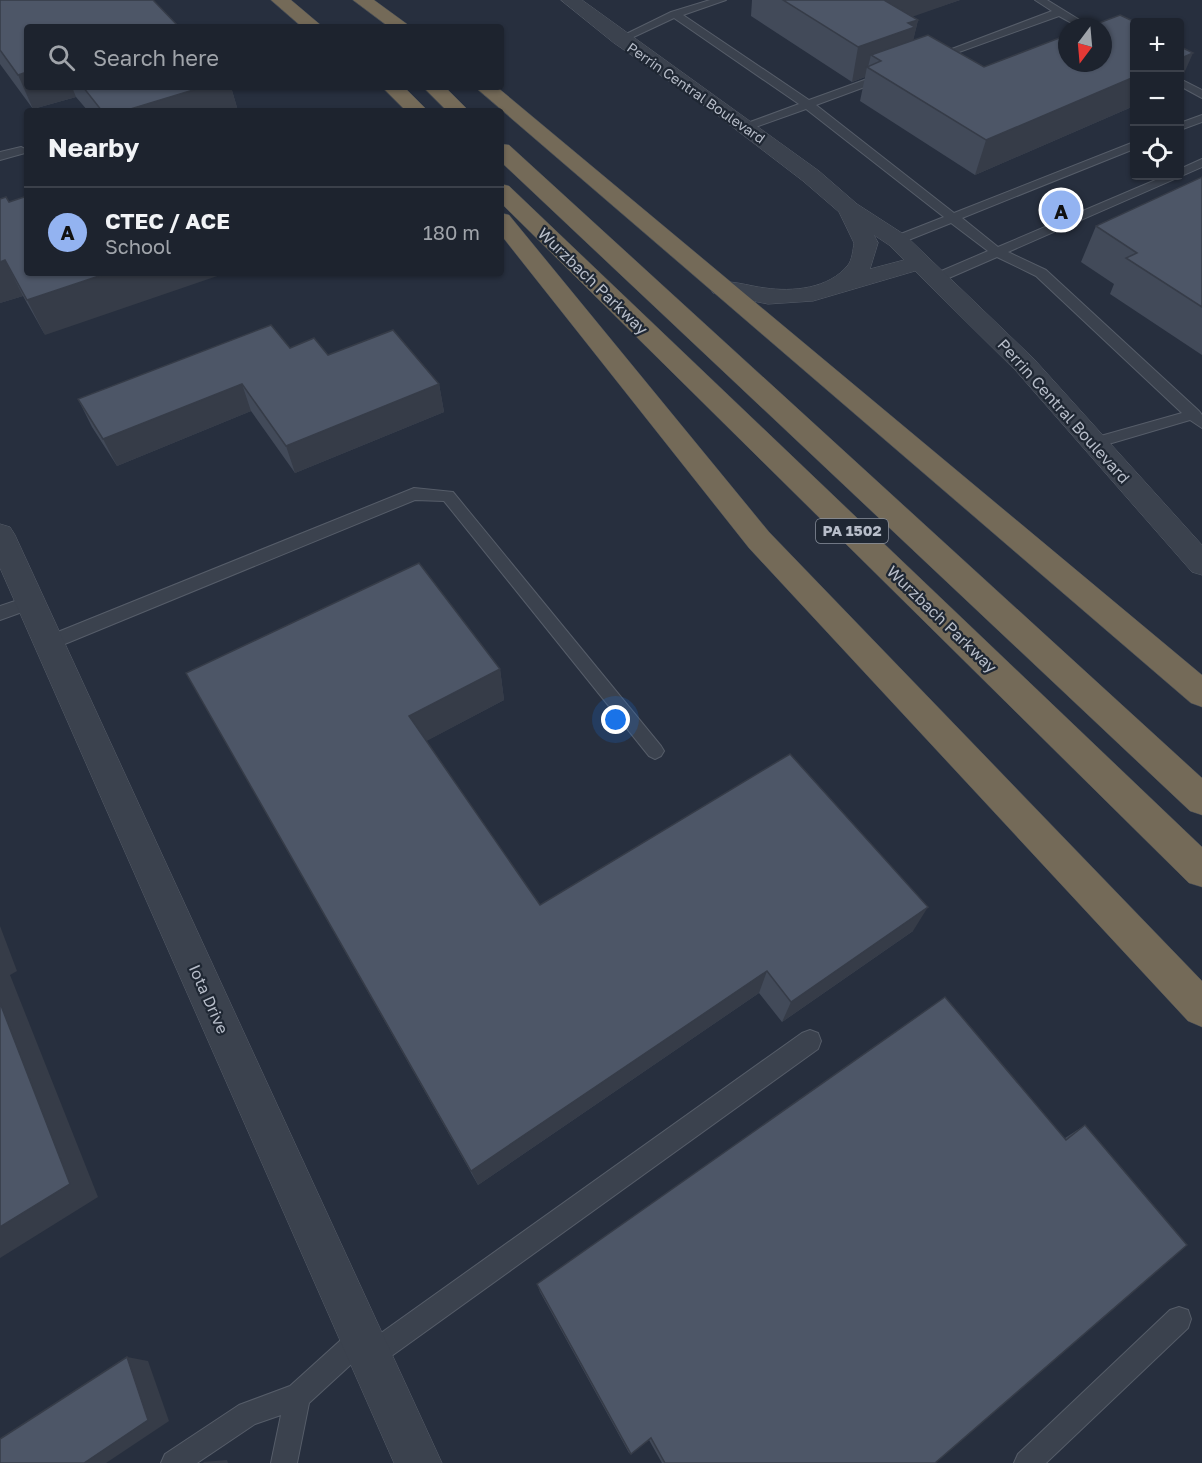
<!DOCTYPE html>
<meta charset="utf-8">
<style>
body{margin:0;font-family:"Golos Text",sans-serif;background:#2a2f3a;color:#f1f3f6}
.controls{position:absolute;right:18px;top:18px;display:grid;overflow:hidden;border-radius:6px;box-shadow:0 2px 4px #0004}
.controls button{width:54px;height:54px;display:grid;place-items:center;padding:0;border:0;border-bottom:2px solid #3b404a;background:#1d232e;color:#f1f3f6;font:30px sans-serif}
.compass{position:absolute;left:1058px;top:18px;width:54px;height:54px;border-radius:50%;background:#1d232e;box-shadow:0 2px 4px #0004;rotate:196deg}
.you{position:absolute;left:616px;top:720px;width:21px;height:21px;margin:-15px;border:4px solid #fff;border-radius:50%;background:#1a73e8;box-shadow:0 0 0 9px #1a73e833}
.badge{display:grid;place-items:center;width:39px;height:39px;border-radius:50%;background:#93b3f1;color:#111;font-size:20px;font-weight:700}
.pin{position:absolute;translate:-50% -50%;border:3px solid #fff;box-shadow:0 2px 6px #0006}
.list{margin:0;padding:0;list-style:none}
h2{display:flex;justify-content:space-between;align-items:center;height:78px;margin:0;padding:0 24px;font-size:26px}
h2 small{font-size:20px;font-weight:400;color:#a0a4aa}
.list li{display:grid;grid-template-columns:39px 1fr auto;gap:18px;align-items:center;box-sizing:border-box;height:90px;padding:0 24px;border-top:2px solid #3b404a}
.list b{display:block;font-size:22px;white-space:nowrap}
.list p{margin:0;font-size:20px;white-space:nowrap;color:#a0a4aa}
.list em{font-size:20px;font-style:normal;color:#a0a4aa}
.icon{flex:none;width:33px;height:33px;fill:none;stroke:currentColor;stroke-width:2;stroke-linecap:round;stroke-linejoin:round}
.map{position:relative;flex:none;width:1202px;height:1463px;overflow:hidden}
.search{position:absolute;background:#1d232e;box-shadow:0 2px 4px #0004;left:24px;top:24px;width:480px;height:66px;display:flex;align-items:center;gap:15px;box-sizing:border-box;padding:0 21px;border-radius:6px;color:#a0a4aa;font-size:22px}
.panel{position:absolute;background:#1d232e;box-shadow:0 2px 4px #0004;left:24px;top:108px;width:480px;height:168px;border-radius:6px}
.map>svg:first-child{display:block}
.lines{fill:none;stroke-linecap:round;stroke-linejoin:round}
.lane-casing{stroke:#565d69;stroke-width:2}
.street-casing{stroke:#565d69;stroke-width:1}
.highway-casing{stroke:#424a56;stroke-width:1}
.lane{fill:#3b424e;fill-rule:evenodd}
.street{fill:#3b424e;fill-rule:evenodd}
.highway{fill:#746a58;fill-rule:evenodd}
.wall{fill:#424a59}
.shaded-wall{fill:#363c48}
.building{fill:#4d5667;stroke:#363c48;stroke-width:1.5}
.labels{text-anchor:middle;stroke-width:4.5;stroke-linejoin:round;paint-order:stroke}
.far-street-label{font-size:14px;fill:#b7bdc9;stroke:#1f2733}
.shield{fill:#1f2733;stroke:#89909c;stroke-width:1.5}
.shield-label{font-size:15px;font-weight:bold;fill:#b7bdc9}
.street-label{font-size:16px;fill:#b7bdc9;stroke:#1f2733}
</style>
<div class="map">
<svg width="1202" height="1463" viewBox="0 0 1202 1463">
<rect width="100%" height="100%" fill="#272f3e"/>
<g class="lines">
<defs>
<g id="lane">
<path d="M710,0H726L683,15L809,100L881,74H889V78L816,105L954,213L1134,142V149L962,218L998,247L1165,176H1180V169L1202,159V167L1008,252L1046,270L1199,411L1202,415V428L1190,420L1095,448L1090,447L1088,443L1090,439L1182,413L1036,276L997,257L942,281H932L930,278L932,275L988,251L951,223L901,243H893L891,240L893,237L944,217L806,109L750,129H742V125L799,104L674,18L625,41L616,39L671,12Z"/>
<path d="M1035,0H1047L1091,27H1079L1059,16L937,60L933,61L928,58L1052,11Z"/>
<path d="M1180,79L1202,90V98L1180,86Z"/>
<path d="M1202,115V122L1180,130V123Z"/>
<path d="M21,147L25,149V153L0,160V152Z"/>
<path d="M414,488L453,492L661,746L664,751L661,756L655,759L649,756L444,501L415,500L55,648L49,650L43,648L40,643L43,638Z"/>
<path d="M30,596L36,597L38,602L36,607L0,620V606Z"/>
<path d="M810,1030L818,1033L821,1041L818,1049L379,1365L370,1368L361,1365L358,1358L309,1403L297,1463H271L281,1415L255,1424L197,1463H161L165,1454L239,1405L290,1386L353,1329L362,1326L371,1329L374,1338L802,1033Z"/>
<path d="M1179,1307L1188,1310L1191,1319L1188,1328L1046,1463H1014L1018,1454L1170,1310Z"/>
</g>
<g id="street">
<path d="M561,0H582L819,171L857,204L905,235L1034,359L1202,545V575L1192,572L1016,371L915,271L813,301L768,304L713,293L710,288L713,283C730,279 748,286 765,288C792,292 829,289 848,265C852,260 853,250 854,243L839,212L803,181L709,109L614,43ZM874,235L889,245L904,260L870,269L878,243Z"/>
<path d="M0,524L10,527L15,535L442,1463H394L0,568Z"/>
</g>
<g id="highway">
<path d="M271,0H291L323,27H302Z"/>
<path d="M353,0H374L411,27H389Z"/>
<path d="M382,87H404L428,111H406Z"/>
<path d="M423,87H445L469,111H447Z"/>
<path d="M475,87H497L1202,675V707L1191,703Z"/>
<path d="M501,144L509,145L1202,778V815L1190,811L501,162Z"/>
<path d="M501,184L509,186L1202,847V887L1189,883L501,203Z"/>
<path d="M501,213L509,215L769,532L1202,981V1027L1188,1021L749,548L501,235Z"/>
</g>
</defs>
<use href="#lane" class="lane-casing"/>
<use href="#street" class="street-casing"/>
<use href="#highway" class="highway-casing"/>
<use href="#lane" class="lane"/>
<use href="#street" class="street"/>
<use href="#highway" class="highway"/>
</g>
<g class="wall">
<path d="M0,0L27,27V87H231L238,111H88L76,97L33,109L0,64Z"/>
<path d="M752,0H960L912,16L918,20L913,40L984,67L1134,22V106L975,175L860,101L865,77L852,82L751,16Z"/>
<path d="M1202,177V355L1110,294L1114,284L1081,262L1096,226Z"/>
<path d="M0,199L45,335L23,296L0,303Z"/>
<path d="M290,348L328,355L439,384L444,412L295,473L251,411L117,466L92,427L78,399Z"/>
<path d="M500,669L504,700L426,741L540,905L913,931L782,1022L759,993L478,1185L186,673Z"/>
<path d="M1085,1125L935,1463H662L649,1440L631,1454L629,1453L540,1292L537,1284L1065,1138Z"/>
</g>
<g class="shaded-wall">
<path d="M878,0H960L872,31Z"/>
<path d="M918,20L910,54L881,61L871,55L868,67H867L865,77L852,82L858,47L908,23Z"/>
<path d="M1193,53L1179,85V59Z"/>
<path d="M27,72V87H72L76,97L33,109L18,75Z"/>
<path d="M1134,77V106L975,175L986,140Z"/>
<path d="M203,87H231L238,111H124Z"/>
<path d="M5,260L23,296L0,303V262Z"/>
<path d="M108,273H226L45,335L27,300Z"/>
<path d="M242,384L251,411L117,466L103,439Z"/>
<path d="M439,384L444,412L295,473L286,446Z"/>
<path d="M500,669L504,700L417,746L409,716Z"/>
<path d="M928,907L913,931L782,1022L791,1002Z"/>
<path d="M0,926L17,971L10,975L98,1197L0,1258Z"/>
<path d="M767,971L759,993L478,1185L471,1171Z"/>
<path d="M127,1357L148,1361L169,1421L106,1463H84Z"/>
<path d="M227,1460L228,1463H204L203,1462Z"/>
</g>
<g class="building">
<path d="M0,0H153L179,27H27V72L18,75L0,50Z"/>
<path d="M783,0H884L918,20L908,23L915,27L858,47Z"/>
<path d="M1120,15L1135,22L1134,77L986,140L867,67L881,61L871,55L928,35L984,67L1067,35V63H1103V27H1088Z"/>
<path d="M1179,46L1193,53L1179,59Z"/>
<path d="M83,87H203L124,111H102Z"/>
<path d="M1202,177V307L1126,258L1137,253L1096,226Z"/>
<path d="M27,196V273H108L27,300L5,260L0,262V199L6,197L9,202Z"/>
<path d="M271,325L290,348L314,338L328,355L393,330L439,384L286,446L242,384L103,439L78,399Z"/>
<path d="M419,563L500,669L409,716L540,905L790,754L928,907L791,1002L767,971L471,1171L186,673Z"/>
<path d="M945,997L1066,1140L1085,1125L1187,1245L935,1463H665L651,1438L631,1454L537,1284Z"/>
<path d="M0,1003L70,1184L0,1227Z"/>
<path d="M127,1357L148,1420L84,1463H0V1439Z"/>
</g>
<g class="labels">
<g class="far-street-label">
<text transform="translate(696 93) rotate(35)" y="5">Perrin Central Boulevard</text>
</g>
<rect class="shield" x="816" y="519" width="72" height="24" rx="4.5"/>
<g class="shield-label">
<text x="852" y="536">PA 1502</text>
</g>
<g class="street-label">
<text transform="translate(593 281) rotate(44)" y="6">Wurzbach Parkway</text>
<text transform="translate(1064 411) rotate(48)" y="6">Perrin Central Boulevard</text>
<text transform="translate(942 619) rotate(44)" y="6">Wurzbach Parkway</text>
<text transform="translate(209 999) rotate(66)" y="6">Iota Drive</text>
</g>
</g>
</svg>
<div class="controls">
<button>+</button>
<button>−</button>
<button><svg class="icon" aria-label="locate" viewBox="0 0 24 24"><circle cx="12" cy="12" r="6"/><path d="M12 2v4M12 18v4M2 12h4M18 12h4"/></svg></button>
</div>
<svg class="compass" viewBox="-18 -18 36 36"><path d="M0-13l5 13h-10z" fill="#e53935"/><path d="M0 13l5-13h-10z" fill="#a0a4aa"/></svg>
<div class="you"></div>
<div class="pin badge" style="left:1061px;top:210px">A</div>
<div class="search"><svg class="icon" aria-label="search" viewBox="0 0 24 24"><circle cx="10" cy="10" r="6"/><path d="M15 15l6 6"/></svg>Search here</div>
<section class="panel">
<h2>Nearby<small></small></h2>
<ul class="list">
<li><span class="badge">A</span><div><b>CTEC / ACE</b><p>School</p></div><em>180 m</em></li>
</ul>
</section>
</div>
